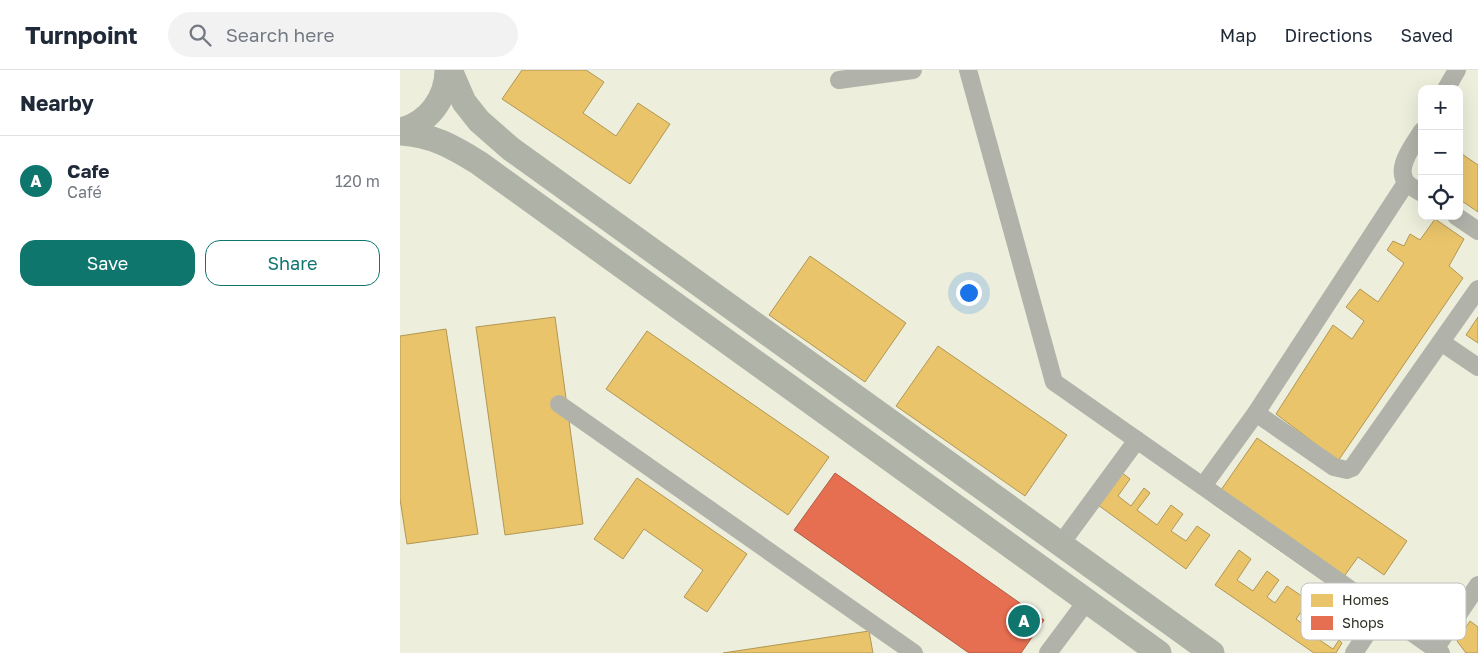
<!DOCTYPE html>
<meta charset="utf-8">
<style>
body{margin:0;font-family:"Golos Text",sans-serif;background:#f2f2f3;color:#1f2937}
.controls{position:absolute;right:15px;top:15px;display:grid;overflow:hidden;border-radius:10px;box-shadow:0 5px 20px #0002}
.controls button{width:45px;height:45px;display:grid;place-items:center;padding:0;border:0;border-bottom:1px solid #e0e1e3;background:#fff;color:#1f2937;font:25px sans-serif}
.you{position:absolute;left:568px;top:222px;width:18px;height:18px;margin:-12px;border:4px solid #fff;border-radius:50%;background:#1a73e8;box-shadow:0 0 0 8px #1a73e833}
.badge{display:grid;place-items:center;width:32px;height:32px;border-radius:50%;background:#0f766e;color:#fff;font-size:16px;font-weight:700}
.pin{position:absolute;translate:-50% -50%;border:2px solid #fff;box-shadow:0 1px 5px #0006}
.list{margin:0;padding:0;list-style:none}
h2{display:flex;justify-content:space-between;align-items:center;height:65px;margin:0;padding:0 20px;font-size:21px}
h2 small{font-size:16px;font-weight:400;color:#747a83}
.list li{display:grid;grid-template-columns:32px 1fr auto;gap:15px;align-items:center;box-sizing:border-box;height:90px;padding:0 20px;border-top:1px solid #e0e1e3}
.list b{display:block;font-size:19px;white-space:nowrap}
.list p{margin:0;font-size:16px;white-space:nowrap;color:#747a83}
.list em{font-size:16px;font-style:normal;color:#747a83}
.actions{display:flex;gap:10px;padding:15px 20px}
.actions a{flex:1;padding:11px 0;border:1px solid #0f766e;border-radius:15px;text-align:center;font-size:18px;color:#0f766e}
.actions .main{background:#0f766e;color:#fff}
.icon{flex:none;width:28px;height:28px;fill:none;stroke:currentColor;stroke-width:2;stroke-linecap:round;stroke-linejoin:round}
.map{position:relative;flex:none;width:1078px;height:583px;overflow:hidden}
header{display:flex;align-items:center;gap:30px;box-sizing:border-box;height:70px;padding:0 25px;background:#fff;border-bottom:1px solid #e0e1e3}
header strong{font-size:24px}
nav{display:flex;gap:28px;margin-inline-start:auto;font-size:18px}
.search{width:350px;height:45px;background:#f2f2f3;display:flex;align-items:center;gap:12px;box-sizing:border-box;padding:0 18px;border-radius:28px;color:#747a83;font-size:19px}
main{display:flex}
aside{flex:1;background:#fff}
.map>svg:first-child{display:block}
.homes{fill:#e9c46a;stroke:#b19754}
.shops{fill:#e76f51;stroke:#af5c43}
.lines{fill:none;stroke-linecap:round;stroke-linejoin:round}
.street{stroke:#b1b3aa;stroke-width:18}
.secondary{stroke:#afb2a7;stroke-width:25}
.key{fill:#fff;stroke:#c0c0bc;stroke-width:1}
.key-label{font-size:14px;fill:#2d2e21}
</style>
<header>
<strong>Turnpoint</strong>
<div class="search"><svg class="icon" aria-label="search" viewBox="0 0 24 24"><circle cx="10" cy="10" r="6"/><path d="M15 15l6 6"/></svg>Search here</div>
<nav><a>Map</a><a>Directions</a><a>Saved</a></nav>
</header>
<main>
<aside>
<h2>Nearby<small></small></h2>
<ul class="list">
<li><span class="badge">A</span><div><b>Cafe</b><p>Café</p></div><em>120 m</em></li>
</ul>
<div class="actions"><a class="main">Save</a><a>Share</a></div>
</aside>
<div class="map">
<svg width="1078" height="583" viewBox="0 0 1078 583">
<rect width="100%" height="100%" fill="#edefdc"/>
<g class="homes">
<path d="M122,0H186L204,12L183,43L216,66L238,33L270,54L230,114L102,29Z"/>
<path d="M1059,82L1078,95V142L1059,129Z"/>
<path d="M1035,149L1064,169L1049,196L1063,208L938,391L876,344L933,255L952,269L964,251L946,237L960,219L978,232L1004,193L987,180L993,171L1004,176L1010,164L1020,170Z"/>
<path d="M410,186L506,253L465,312L369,245Z"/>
<path d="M155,247L183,454L105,465L76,257Z"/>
<path d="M1078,247V273L1066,265Z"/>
<path d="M46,259L78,464L7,474L0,429V266Z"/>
<path d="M247,261L429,387L388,445L206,319Z"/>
<path d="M538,276L667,365L625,426L496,336Z"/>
<path d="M857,368L1007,471L984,505L958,487L935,519L812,433Z"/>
<path d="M721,402L730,409L718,426L731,436L744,418L750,423L737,440L757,455L771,435L783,444L771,461L786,471L797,456L810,465L786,499L698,435Z"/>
<path d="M237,408L347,484L307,542L284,527L303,500L244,459L223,489L194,469Z"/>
<path d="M839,480L851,489L837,510L853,521L867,501L879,510L867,527L875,533L887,516L909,531L896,549L910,559L915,551L925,558L918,569L933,579L939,570L942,573L936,583H914L815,515Z"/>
<path d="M1070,551L1078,557V583H1066L1057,571Z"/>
<path d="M469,561L473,583H323Z"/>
</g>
<path class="shops" d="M435,403L644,550L621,583H569L394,460Z"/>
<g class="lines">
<g class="street">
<path d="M568,0L654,312L1041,583"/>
<path d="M439,10L513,0"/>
<path d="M1046,19L1057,0"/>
<path d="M1022,61C1014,74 995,97 1006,112C1009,116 1017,120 1022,123"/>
<path d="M1056,146L1078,161"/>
<path d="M1041,272L1078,297"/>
<path d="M159,334L514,583"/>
<path d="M856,343L934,397L947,400L952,398L1078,219"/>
<path d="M803,416L856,343L1006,113"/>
<path d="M660,475L737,370"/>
<path d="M1035,579L1078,515"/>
<path d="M648,583L686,532"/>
<path d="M954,583L982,541"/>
</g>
<g class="secondary">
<path d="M50,0L64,32L79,51L111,79L812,583"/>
<path d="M0,60C28,54 47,28 47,0"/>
<path d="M0,63C32,65 52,76 79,93L759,583"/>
</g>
</g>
<rect x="901" y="513" width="165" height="57" rx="8" class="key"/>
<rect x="911" y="524" width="22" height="13" fill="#e9c46a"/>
<rect x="911" y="546" width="22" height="14" fill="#e76f51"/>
<g class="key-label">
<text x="942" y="535">Homes</text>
<text x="942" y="558">Shops</text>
</g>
</svg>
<div class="controls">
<button>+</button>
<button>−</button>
<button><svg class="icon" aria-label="locate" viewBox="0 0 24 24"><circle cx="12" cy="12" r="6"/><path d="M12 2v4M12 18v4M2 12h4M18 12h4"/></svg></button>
</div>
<div class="you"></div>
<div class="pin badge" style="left:624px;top:551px">A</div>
</div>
</main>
